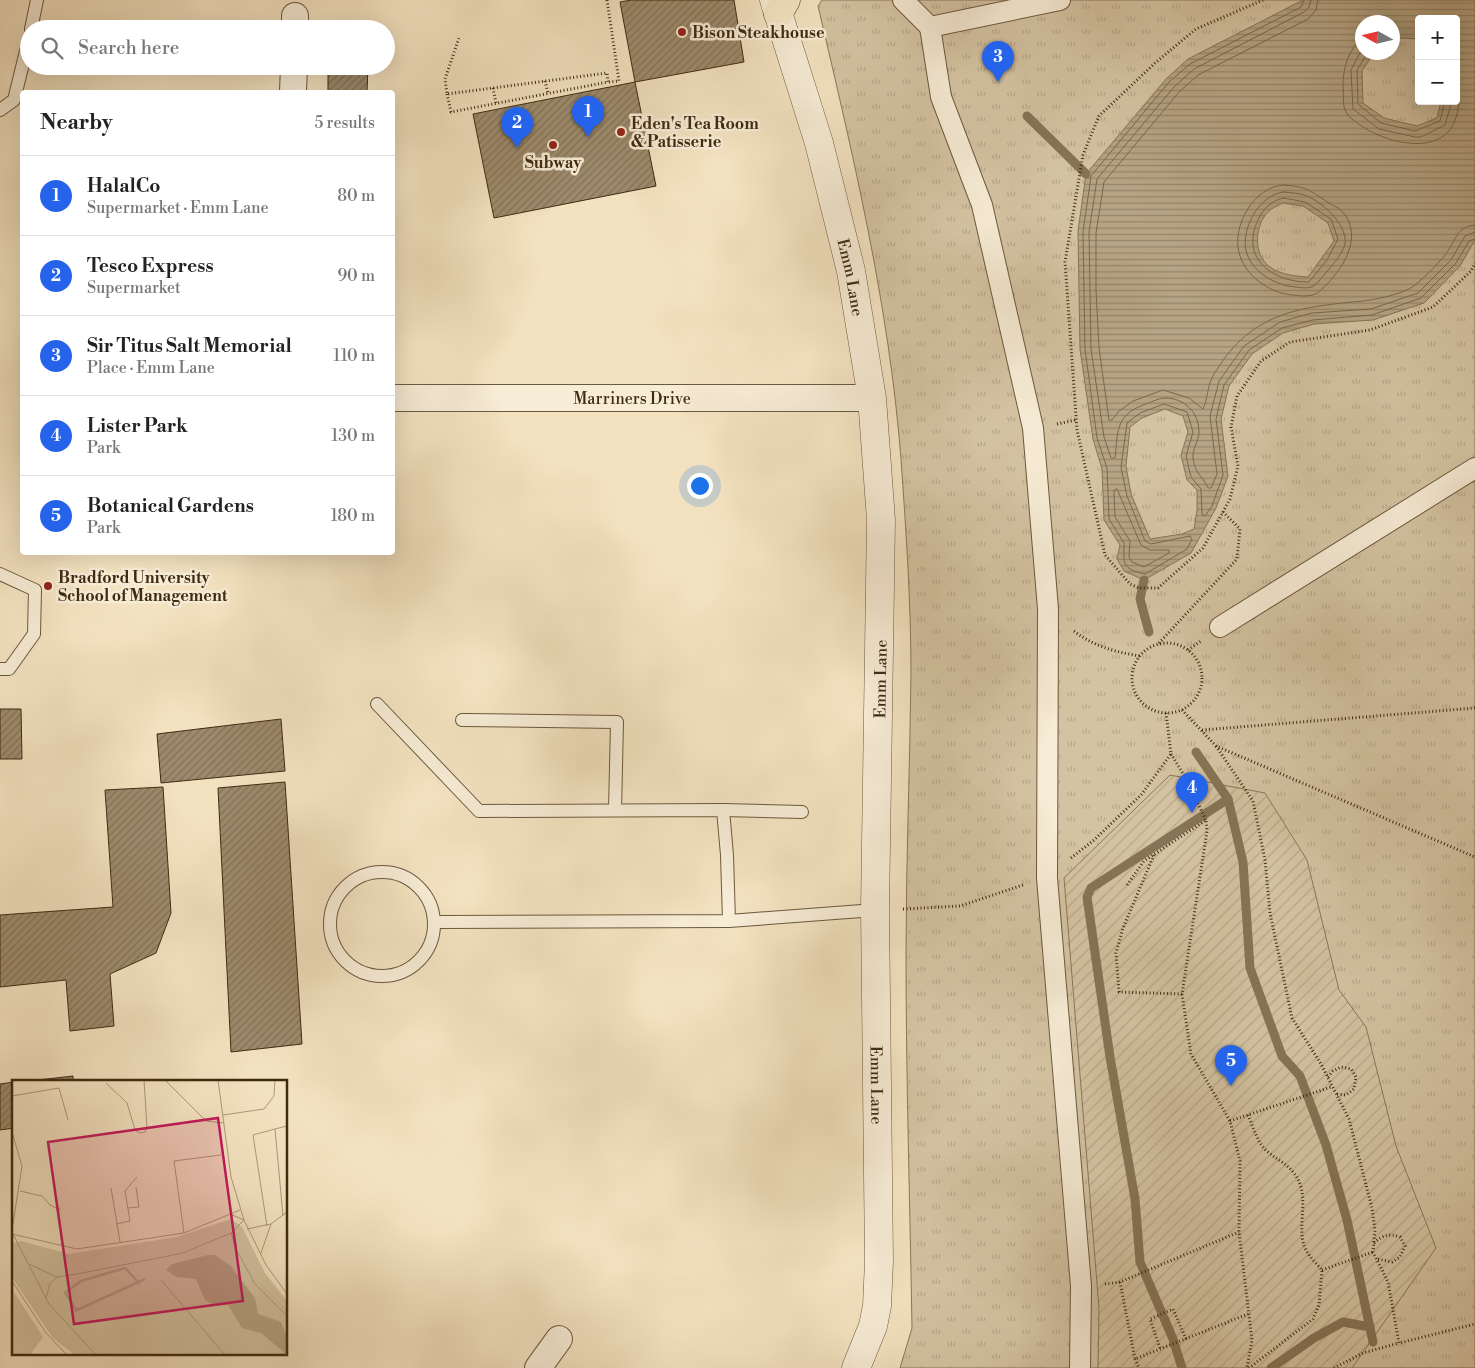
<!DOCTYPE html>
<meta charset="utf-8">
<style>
body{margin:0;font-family:"Libre Bodoni",serif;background:#f6f6f6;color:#222}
.controls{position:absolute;right:15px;top:15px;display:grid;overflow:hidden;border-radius:5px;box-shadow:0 5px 20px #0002}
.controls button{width:45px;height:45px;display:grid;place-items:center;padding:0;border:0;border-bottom:1px solid #e0e0e0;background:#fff;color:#222;font:25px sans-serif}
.compass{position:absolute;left:1355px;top:15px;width:45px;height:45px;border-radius:50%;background:#fff;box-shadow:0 5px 20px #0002;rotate:278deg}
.you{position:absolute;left:699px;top:485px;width:18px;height:18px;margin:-12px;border:4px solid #fff;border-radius:50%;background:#1a73e8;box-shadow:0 0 0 8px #1a73e833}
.badge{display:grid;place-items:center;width:32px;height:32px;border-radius:50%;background:#2563eb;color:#fff;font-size:16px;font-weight:700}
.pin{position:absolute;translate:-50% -41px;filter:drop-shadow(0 1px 2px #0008)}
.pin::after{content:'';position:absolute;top:26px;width:18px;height:15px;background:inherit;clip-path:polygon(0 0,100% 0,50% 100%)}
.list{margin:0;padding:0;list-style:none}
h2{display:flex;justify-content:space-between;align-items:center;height:65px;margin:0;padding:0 20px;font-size:21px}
h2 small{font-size:16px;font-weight:400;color:#767676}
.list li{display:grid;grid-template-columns:32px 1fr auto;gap:15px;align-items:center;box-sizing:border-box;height:80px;padding:0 20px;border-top:1px solid #e0e0e0}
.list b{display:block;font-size:19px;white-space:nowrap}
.list p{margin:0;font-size:16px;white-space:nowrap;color:#767676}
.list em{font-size:16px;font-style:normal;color:#767676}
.icon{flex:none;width:28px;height:28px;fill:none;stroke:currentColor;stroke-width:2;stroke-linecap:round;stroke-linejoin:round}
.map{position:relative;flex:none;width:1475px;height:1368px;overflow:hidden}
.search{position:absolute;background:#fff;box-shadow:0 5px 20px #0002;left:20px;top:20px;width:375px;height:55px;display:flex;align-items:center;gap:12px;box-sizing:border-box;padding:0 18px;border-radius:28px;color:#767676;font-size:19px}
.panel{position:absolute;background:#fff;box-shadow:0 5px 20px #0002;left:20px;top:90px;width:375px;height:465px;border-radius:5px}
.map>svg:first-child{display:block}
.park{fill:url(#park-tufts);stroke:#8a775a;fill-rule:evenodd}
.garden{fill:url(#garden-furrows);stroke:#8a775a}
.water{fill:url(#water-rules);stroke:#867456;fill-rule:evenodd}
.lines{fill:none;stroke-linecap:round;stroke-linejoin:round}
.shore{stroke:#7a684a;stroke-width:1}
.stream{stroke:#867456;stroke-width:9}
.building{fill:url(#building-hatch);stroke:#3f2b11}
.service-casing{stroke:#6c593d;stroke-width:14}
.pedestrian-casing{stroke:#6c593d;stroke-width:22}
.minor-casing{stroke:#6c593d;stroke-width:28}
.tertiary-casing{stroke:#6c593d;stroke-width:29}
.trunk-casing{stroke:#3f2b11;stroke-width:29}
.path{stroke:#3f2b11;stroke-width:3;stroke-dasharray:1 2.5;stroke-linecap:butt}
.service{stroke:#f7ecd6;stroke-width:12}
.pedestrian{stroke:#f7ecd6;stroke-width:20}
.minor{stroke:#f7ecd6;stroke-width:26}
.tertiary{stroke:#f7ecd6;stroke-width:28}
.trunk{stroke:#f3e2c0;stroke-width:28}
.poi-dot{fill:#8f2418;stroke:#f7ecd6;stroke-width:2}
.labels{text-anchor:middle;stroke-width:5;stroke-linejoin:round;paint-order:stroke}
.poi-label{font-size:16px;font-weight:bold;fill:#3f2b11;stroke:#f7ecd6;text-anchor:start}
.street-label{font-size:16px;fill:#3f2b11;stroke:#f7ecd6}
.inset-river{fill:none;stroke:#b6a484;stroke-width:2.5}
.inset-road{fill:none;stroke:#ab997a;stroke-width:1}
.view{fill:#c2185b;fill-opacity:0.15;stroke:#c2185b;stroke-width:2.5}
.inset-edge{fill:none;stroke:#3f2b11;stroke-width:2.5}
</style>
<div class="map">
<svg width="1475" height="1368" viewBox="0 0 1475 1368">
<defs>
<pattern id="park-tufts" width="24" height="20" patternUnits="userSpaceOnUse" patternTransform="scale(1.25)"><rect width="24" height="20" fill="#d4c3a2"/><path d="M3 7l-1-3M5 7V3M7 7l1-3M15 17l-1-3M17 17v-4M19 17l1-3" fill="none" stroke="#b7a88a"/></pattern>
<pattern id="garden-furrows" width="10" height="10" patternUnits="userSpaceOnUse" patternTransform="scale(1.25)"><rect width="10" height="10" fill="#d4c3a2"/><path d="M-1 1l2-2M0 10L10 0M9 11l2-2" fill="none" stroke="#b7a88a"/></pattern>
<pattern id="water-rules" width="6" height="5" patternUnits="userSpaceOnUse" patternTransform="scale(1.25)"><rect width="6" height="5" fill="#b6a484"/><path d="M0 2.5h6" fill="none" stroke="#95866b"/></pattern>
<pattern id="building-hatch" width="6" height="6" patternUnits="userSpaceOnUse" patternTransform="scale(1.25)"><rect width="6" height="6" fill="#9d8a6c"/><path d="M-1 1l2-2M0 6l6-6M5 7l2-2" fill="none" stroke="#817157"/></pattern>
</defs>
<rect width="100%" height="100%" fill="#f3e2c0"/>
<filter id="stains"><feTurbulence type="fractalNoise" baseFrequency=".004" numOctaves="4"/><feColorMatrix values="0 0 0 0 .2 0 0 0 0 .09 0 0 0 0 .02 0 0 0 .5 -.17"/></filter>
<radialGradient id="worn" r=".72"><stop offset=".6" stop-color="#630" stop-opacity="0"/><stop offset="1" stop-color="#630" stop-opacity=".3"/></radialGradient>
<path class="park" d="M822,0H1475V1368H900L912,1328C910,1204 906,1079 906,954C906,860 910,767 911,673C911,602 906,530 901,459C889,305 853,155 818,6ZM1419,19H1456V101H1419ZM1362,22H1392V52H1362Z"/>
<path class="garden" d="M1170,775L1265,793L1307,860L1339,990L1366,1027L1396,1146L1436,1248L1352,1368H1098L1099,1308L1064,878Z"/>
<path class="water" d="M1303,0H1475V240L1460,266L1424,303L1373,320L1314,324L1283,333L1252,354L1229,386L1221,419L1228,476L1216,508L1191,553L1144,580L1124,571L1117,559L1120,545L1104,520L1102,469L1093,439L1080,349L1078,231L1086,174L1166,79L1188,59ZM1419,19H1456V101H1441L1437,118L1417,126L1384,118L1363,103L1362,71L1374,53L1362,52V22H1392L1393,42L1401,38L1419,39ZM1283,203L1303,206L1328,223L1334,241L1308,277C1295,276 1281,275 1270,267C1253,255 1254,225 1269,211C1272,208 1279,205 1283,203ZM1165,409L1183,416L1188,432L1181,455L1187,480L1197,490V510L1194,529L1182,534L1150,539L1131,494L1126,466L1130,427L1142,418Z"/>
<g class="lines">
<g class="shore">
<path d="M1304,0L1301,7L1190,64L1169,82L1091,176L1083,232L1085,349L1097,438L1107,468L1109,519L1124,543C1124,563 1121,569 1145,574L1187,549L1192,539L1190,536L1151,544L1145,541L1127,496L1121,467L1127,423L1140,413L1164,404L1187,412L1193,432L1186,456L1191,477L1201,489L1202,514L1205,516L1212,506L1223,475L1216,419L1224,385L1249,350L1282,328L1313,320L1372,315L1421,298L1456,263L1469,241L1475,239"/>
<path d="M1311,0L1309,7L1304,12L1194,69L1174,87L1097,179L1089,232L1091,349L1104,437L1111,458H1115C1118,432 1115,416 1143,405C1150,403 1158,398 1165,398C1185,398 1199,413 1199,432C1199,441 1192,449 1193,458C1195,474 1202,475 1208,488H1211L1217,474L1210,416L1219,381L1244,346L1280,322L1312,313L1371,309L1418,293L1451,260L1465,236L1475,232"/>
<path d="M1318,0L1316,10L1308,19L1198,75L1179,92L1104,182L1096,233V291L1099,348L1109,420H1112L1118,412L1133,401L1163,390L1189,398L1203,409C1208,399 1207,386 1213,376C1247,317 1290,308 1353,302C1369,301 1403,295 1415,285C1425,277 1437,265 1445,255C1455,243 1456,226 1475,225"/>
<path d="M1362,38C1348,51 1343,67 1343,86C1344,94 1342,105 1346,112C1349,118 1355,121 1360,125C1387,144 1447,159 1457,114C1459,106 1460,100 1456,92"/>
<path d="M1362,49L1351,70L1353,109L1379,129L1415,137H1421L1445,125L1452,101"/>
<path d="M1368,52L1357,70L1358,104L1381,123L1415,131L1440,121L1445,101"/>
<path d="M1285,185C1311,188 1308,190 1329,203C1333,206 1338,207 1342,211C1365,237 1342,271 1321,290C1313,298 1302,296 1292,295C1270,293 1247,277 1240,256C1230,228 1254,185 1285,185Z"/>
<path d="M1284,192C1291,193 1300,193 1307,196C1322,202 1348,225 1345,244C1342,256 1327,271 1319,281C1312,290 1305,288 1295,287C1275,285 1254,273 1247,254C1239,231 1259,194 1284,192Z"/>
<path d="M1284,198L1305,202L1331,219L1338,239L1327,260L1309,282C1270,282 1238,256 1260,216C1265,207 1273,200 1284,198Z"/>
<path d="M1117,489L1141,545L1150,550H1169V553L1144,567L1132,562L1129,557L1130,541L1115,517L1114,491Z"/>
</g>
<g class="stream">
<path d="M1027,116L1086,174"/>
<path d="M1144,580L1140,599L1149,632"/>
<path d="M1196,752L1228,799L1243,862L1250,968L1282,1056L1300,1076L1326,1145L1347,1220L1373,1342"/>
<path d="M1182,1368L1173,1339L1140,1262L1135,1199L1110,1057L1087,897L1091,888L1228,799"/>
<path d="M1271,1368L1314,1338L1343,1322L1370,1327"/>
</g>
</g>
<g class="building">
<path d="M631,0H734L744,62L635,82L620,2Z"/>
<path d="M328,66H368L367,92H328Z"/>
<path d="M635,82L656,186L494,218L473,114Z"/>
<path d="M0,709H21L22,759H0Z"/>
<path d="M281,719L285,771L161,783L157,734Z"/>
<path d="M285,782L302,1044L231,1052L218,788Z"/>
<path d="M163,787L171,913L156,953L110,974L114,1026L70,1031L66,980L0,987V915L113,907L105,790Z"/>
<path d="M73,1076V1082H20Z"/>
<path d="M14,1082V1128L0,1130V1084Z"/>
</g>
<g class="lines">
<defs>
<g id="service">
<path d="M31,29L37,0"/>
<path d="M0,110L14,100L29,39"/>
<path d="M0,574L35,590L34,634L9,669H0"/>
<path d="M377,704L479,811L723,810L727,855L729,921"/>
<path d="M462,720L617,722L615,810"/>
<path d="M723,810L802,812"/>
<circle cx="382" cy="924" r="52"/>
<path d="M434,922L729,921L875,910"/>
</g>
<g id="pedestrian">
<path d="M903,0L930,27L1060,0"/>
<path d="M930,27L941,97L982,205L1033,428L1048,609L1047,878L1081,1286L1080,1368"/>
<path d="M1220,627L1475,468"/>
</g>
<g id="minor">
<path d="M295,29V16"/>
<path d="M293,92L294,66"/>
<path id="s1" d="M392,398H872"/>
<path d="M538,1368L559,1339"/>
</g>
<g id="tertiary">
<path id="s2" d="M774,0L819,143L851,271L872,398L881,520L875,910L879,1261L877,1306L873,1326L856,1368"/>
</g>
<path id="trunk" d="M778,14L786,0"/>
</defs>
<use href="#service" class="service-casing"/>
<use href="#pedestrian" class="pedestrian-casing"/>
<use href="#minor" class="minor-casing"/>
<use href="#tertiary" class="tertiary-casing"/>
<use href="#trunk" class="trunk-casing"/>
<g class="path">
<path d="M607,0L619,81L609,82"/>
<path d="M1263,0L1196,29L1155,63L1099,116L1083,155L1065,262L1077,430L1105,555L1130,584L1139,588H1158L1203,548L1230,499L1238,466L1231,427L1237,396L1261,361L1290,342L1370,330L1433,307L1471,271L1475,263"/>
<path d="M545,81L548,93"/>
<path d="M493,88L496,103"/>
<path d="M447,94L451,112L608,82L607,73L447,94L445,79L459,38"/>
<path d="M1057,424L1076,420"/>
<path d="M1074,631C1093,646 1115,652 1140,656"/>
<path d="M1159,643L1237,559L1240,529L1223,512"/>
<circle cx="1167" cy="678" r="35"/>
<path d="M1188,650L1201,641"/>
<path d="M1182,710L1216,746L1475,857"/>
<path d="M1202,730L1475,708"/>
<path d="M1216,746L1253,801L1265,860L1270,913L1292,1018L1321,1064L1349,1119L1372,1208L1375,1230L1373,1252L1388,1282L1399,1343L1475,1324"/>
<path d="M1171,754L1185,777L1206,820"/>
<path d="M1154,855L1123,928L1116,953L1119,992L1182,994"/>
<path d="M1071,858L1094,840L1141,795L1171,754L1166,713"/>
<path d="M1127,885L1144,861L1206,820L1207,831L1182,994L1191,1054L1230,1121L1240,1161L1239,1232L1252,1340L1247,1368"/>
<path d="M903,909L960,906L1023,885"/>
<path d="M1328,1077L1333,1071L1341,1067L1351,1069L1356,1077L1354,1089L1346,1095L1336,1094"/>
<path d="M1248,1115C1253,1126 1258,1145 1268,1152C1281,1163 1293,1166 1300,1184C1307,1203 1298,1229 1304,1245C1307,1255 1316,1263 1322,1270L1319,1305L1313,1319L1249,1368"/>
<path d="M1230,1121L1331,1087"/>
<path d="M1374,1243C1383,1235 1389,1233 1400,1237L1405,1246L1400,1257L1392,1262L1377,1259"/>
<path d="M1322,1270L1373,1252"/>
<path d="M1120,1282L1135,1359L1248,1314"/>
<path d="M1105,1284L1120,1282L1239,1232"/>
<path d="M1160,1348L1150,1319L1173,1309L1186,1339"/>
<path d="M1135,1359L1139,1368"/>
<path d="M1334,1368L1363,1353L1399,1343"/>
</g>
<use href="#service" class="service"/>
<use href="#pedestrian" class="pedestrian"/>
<use href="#minor" class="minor"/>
<use href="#tertiary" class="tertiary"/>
<use href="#trunk" class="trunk"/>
</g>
<g class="poi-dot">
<circle cx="682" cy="32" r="5"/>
<circle cx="621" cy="132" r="5"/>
<circle cx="553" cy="145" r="5"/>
<circle cx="48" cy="586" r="5"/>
</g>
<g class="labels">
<g class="poi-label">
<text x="692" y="38">Bison Steakhouse</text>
<text x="631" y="129">Eden's Tea Room<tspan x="631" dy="18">&amp; Patisserie</tspan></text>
<text x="553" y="168" text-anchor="middle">Subway</text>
<text x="58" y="583">Bradford University<tspan x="58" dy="18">School of Management</tspan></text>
</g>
<g class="street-label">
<text dy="6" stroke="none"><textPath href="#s2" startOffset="288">Emm Lane</textPath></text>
<text dy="6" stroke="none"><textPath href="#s1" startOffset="240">Marriners Drive</textPath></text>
<text transform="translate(880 679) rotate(-89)" y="6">Emm Lane</text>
<text dy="6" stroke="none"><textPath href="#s2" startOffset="1098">Emm Lane</textPath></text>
</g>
</g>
<g transform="translate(12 1080)">
<rect width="275" height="275" fill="#f3e2c0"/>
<path d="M219,139L230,147L253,193L275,221V275H63L41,258L1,199L0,164L9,161L57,174L165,157ZM0,209L31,257L18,275H0Z" fill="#d4c3a2"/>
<path d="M115,185L130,196L129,208L76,238L40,219L36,212L44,200Z" fill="#d4c3a2"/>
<path d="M196,175H203L219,186L243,218L246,234L269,242L275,257V275L249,253L230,248L216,225L204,226L193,220L184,199L164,197L154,190L160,184Z" fill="#b6a484"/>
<path class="inset-river" d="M63,231L133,199M65,231L53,213L69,201L113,188L128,204"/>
<path class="inset-road" d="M153,0L194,41L212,43M206,0L219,97L232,140L254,185L275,214M94,3L115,23L123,50L128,53L133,52L135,48L132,0M0,16L47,8L56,40M211,35L252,29L262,16L263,0M0,52L10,86L0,150M99,108L108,162M8,111L30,116L38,125L49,130M116,128L127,127L124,107M218,134L232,140M271,136L263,49L275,46M232,140L219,153L224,169L243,204L275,236M104,144L118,141L113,111L125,97M255,146L241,55L263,49M235,149L259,144L275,132M172,153L162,81L209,75M0,154L65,169L172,153L228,130M1,154L37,224L84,275M249,173L259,144M17,184L45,197L65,194L171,173L219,153M149,200L213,275M0,201L34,253L55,275M34,218L38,203L45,197"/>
<path class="view" d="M206,38L231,221L62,244L36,62Z"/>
<rect width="275" height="275" class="inset-edge"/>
</g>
<rect width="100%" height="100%" filter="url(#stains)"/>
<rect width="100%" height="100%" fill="url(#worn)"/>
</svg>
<div class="controls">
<button>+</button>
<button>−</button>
</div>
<svg class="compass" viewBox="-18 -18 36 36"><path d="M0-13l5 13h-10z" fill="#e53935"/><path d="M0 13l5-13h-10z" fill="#767676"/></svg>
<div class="you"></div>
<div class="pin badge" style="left:588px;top:137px">1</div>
<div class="pin badge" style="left:517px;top:148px">2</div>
<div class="pin badge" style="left:998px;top:82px">3</div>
<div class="pin badge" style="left:1192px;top:813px">4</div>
<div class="pin badge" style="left:1231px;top:1086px">5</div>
<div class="search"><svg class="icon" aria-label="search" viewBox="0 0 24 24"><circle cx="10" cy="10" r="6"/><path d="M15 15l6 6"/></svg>Search here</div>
<section class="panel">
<h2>Nearby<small>5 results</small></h2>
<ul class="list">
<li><span class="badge">1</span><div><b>HalalCo</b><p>Supermarket · Emm Lane</p></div><em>80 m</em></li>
<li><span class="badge">2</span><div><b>Tesco Express</b><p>Supermarket</p></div><em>90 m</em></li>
<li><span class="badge">3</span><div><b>Sir Titus Salt Memorial</b><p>Place · Emm Lane</p></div><em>110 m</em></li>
<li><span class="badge">4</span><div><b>Lister Park</b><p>Park</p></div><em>130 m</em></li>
<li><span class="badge">5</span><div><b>Botanical Gardens</b><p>Park</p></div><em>180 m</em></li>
</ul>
</section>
</div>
